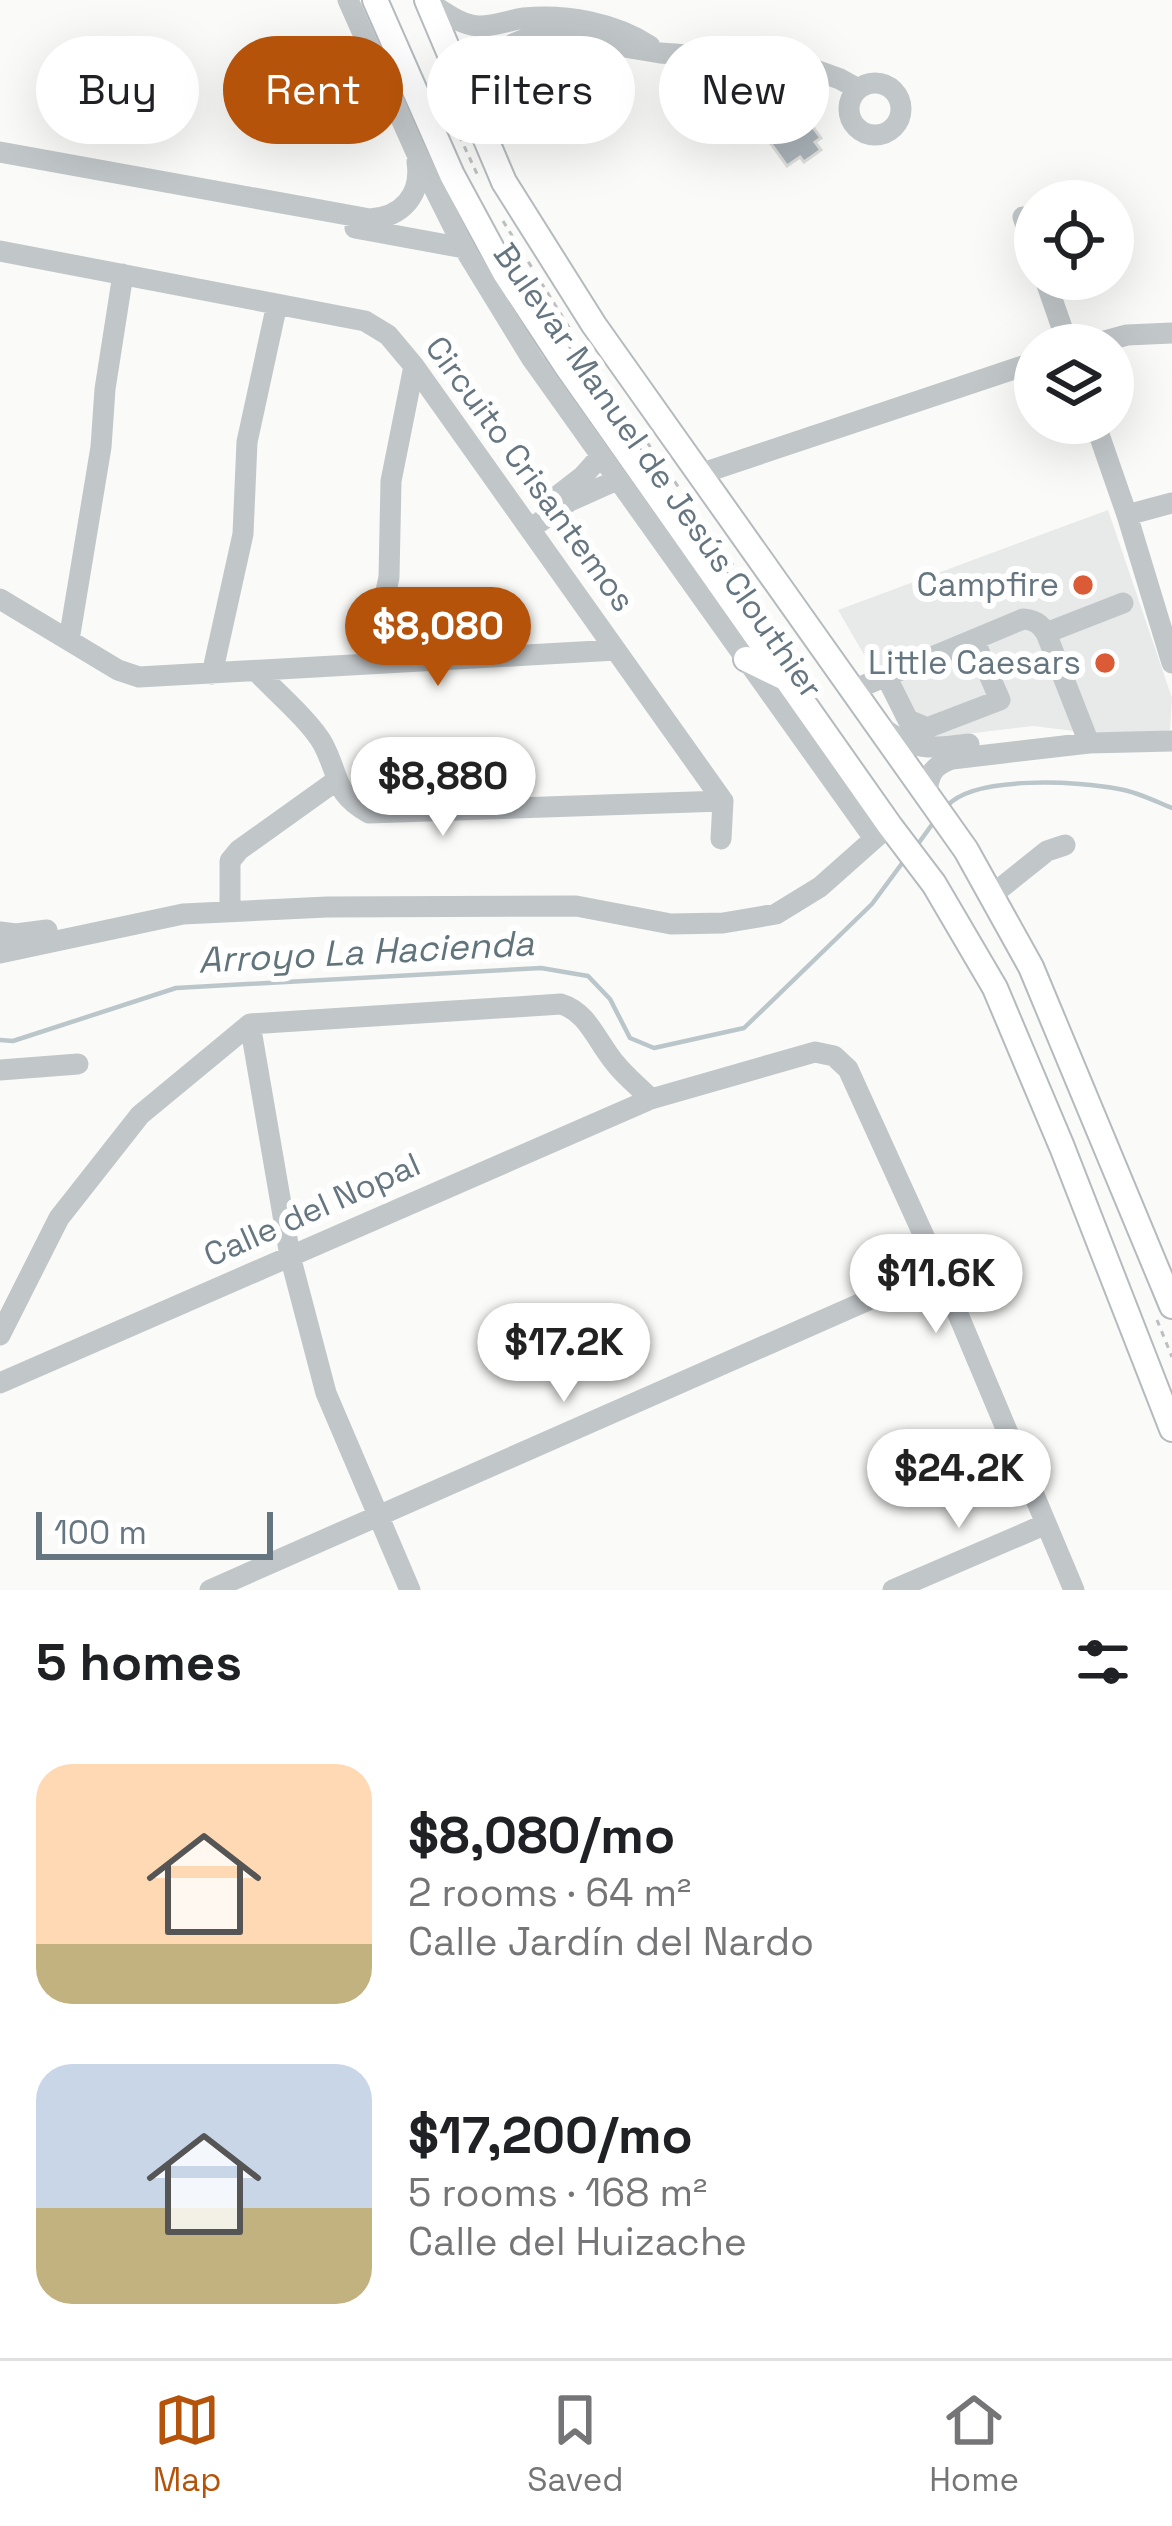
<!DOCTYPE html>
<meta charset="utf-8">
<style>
:root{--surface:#fff;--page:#f2f2f2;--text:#202124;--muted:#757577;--line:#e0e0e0;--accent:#b45309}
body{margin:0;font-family:"Space Grotesk",sans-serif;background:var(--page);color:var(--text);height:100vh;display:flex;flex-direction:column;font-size:45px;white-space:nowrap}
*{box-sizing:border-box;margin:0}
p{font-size:39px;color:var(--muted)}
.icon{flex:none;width:66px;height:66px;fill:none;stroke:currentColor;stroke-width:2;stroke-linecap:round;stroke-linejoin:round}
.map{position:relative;height:1590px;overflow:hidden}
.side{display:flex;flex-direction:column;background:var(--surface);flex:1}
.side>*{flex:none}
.top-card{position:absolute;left:36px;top:36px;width:1101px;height:108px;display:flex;gap:24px}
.buttons{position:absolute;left:1014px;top:180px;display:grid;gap:24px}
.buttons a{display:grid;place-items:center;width:120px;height:120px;border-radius:50%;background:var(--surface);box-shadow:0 12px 48px #0002;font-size:60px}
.scale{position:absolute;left:36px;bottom:30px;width:237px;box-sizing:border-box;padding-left:12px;border:6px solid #667681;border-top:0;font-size:33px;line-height:42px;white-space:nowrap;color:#667681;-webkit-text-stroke:9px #fff;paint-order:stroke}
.price{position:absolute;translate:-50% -102px;padding:0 27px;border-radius:42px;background:#fff;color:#222;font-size:39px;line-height:78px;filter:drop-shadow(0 3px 6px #0008)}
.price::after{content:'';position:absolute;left:50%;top:72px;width:36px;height:27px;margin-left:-18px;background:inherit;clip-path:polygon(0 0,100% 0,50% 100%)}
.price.active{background:var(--accent);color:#fff}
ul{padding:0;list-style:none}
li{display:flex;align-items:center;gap:36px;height:300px;padding:0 36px}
li span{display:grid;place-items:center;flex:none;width:336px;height:240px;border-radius:36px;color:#555}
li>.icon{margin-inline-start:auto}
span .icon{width:144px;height:144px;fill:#fffc;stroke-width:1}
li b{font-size:51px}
h2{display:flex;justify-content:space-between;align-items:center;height:144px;padding:0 36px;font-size:51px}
.pill{padding:0 42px;border-radius:54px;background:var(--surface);box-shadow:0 12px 48px #0002;font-size:42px;line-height:108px}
.pill.active{background:var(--accent);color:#fff}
.dock{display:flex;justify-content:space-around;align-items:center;height:168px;border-top:3px solid var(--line);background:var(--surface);font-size:33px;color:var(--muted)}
.dock a{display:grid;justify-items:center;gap:6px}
.dock .active{color:var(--accent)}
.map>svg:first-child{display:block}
.built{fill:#e8e9e9}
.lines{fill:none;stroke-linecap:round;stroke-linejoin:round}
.stream{stroke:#bbc6ca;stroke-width:4.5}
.building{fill:#a8b1b7;stroke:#dcdcda;stroke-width:3}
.major-casing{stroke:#b5babe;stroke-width:28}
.path{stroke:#bcbfc1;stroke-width:3;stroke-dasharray:6 6;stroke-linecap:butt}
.minor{stroke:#c1c6c9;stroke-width:21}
.major{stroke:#fff;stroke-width:24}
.poi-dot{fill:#db5b37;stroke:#fff;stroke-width:4.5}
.labels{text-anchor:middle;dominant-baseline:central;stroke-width:12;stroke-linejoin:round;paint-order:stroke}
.street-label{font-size:33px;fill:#667681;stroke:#fff}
.poi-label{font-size:33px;fill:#667681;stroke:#fff;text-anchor:end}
.water-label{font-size:36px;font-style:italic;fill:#61747b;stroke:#fff}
</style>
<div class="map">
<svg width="1172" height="1590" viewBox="0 0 1172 1590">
<rect width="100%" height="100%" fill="#fafaf8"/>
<path class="built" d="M1108,510L1172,698L1170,730L1159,733L1082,732L1033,726L933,738L901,718L838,610Z"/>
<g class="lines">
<path class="stream" d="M947,806C974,775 1080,781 1119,789C1137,792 1155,801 1172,808
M918,844L936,819
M0,1040L13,1041L176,988L541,968L588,976L610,999L630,1038L654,1048L744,1028L872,904L903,862"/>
</g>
<path class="building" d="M747,74L777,78L821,138L815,142L821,150L804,162L800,157L787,166L730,87Z"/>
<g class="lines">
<g class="major-casing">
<path id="major" d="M375,0L452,175L505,273L565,364L890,826L934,884L995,988L1062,1147L1172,1429
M427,0L504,182L594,325L966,850L1031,967L1172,1306
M746,659L787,679"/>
</g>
<path class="path" d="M439,92L478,176
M503,221L588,358L745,582
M1157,1320L1172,1357"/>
<path class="minor" d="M348,0L415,150L464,248L532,359L873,837
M428,2C443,11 460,25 478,26C493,27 509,20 524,18C567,14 614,23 650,46
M849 109a26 26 0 1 1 52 0a26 26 0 1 1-52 0Z
M475,111L495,58L513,44L540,33L660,53L759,60L804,66L840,79L858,89
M0,152L370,219C402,217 422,195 417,162
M1023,217L1035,251
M355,228L464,248
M0,251L365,321L388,335L414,366L723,801L721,839
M1045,279L1068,345
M1090,345L1127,335L1172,333
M1095,423L1127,515L1172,663
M700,474L1035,362
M556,497L583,476L600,457
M1127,515L1172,503
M530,529L570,501L617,480
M0,599L118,670L139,677L616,650
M1046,633L1123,603
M69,640L101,447L105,389L123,274
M371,664L389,577L391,481L414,366
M257,672C275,691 311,722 323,744C340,776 333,793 369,813L723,801
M212,674L243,534L247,442L277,304
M886,676L908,720L927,728L1000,700L974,640
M853,690L1023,619C1034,620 1040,623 1046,633L1089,743
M880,726C913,751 930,749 969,744
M927,793C929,773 933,766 952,759L1089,743L1172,741
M992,895L1047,851L1065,845
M230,911V861L239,850L337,780
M0,932L16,934L47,930
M0,953L183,914L327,907L576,906L671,924L723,923L776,914L820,887L882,832
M250,1024L290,1256L326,1393L410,1590
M0,1070L78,1064
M0,1335L59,1218L140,1115L250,1024L561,1004C588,1012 597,1042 615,1063C625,1076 639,1087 651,1099
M0,1383L651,1099L815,1052L834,1056L848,1069L939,1269L1074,1590
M210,1590L939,1269
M893,1590L1046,1524"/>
<use href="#major" class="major"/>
</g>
<g class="poi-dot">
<circle cx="1083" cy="585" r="12"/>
<circle cx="1105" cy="663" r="12"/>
</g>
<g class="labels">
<g class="street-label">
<text transform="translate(658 471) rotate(55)">Bulevar Manuel de Jesús Clouthier</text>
<text transform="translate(530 474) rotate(54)">Circuito Crisantemos</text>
<text transform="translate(312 1210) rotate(-24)">Calle del Nopal</text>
</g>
<g class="poi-label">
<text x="1059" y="585">Campfire</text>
<text x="1081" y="663">Little Caesars</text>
</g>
<g class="water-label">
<text transform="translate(366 952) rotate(-3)">Arroyo La Hacienda</text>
</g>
</g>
</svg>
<div class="buttons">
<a><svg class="icon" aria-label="locate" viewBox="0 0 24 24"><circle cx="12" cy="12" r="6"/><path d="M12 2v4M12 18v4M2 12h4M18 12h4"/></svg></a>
<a><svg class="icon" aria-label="layers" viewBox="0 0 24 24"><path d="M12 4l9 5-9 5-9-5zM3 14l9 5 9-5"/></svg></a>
</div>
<div class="scale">100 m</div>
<b class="price active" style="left:438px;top:689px">$8,080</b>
<b class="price" style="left:443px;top:839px">$8,880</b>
<b class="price" style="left:936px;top:1336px">$11.6K</b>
<b class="price" style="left:564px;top:1405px">$17.2K</b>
<b class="price" style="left:959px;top:1531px">$24.2K</b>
<div class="top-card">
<a class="pill">Buy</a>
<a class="pill active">Rent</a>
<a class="pill">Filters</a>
<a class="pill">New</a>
</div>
</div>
<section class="side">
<h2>5 homes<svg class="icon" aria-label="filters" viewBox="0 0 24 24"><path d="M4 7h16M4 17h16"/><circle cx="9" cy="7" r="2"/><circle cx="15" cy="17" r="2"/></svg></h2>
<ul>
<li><span style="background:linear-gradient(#ffd9b3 75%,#c2b280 0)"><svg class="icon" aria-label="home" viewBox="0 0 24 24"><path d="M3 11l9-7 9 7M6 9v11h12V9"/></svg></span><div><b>$8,080/mo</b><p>2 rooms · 64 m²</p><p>Calle Jardín del Nardo</p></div></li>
<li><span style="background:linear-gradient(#c9d6e8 60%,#c2b280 0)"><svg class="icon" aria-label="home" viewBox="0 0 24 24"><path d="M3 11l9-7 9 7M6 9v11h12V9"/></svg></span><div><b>$17,200/mo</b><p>5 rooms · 168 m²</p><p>Calle del Huizache</p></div></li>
</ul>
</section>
<nav class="dock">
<a class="active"><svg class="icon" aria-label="map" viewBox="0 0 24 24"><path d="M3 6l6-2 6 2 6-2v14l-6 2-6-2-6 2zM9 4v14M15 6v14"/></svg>Map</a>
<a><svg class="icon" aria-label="saved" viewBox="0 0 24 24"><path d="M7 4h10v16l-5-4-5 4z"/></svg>Saved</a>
<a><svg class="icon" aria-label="home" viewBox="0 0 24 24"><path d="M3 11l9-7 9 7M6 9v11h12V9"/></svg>Home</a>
</nav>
